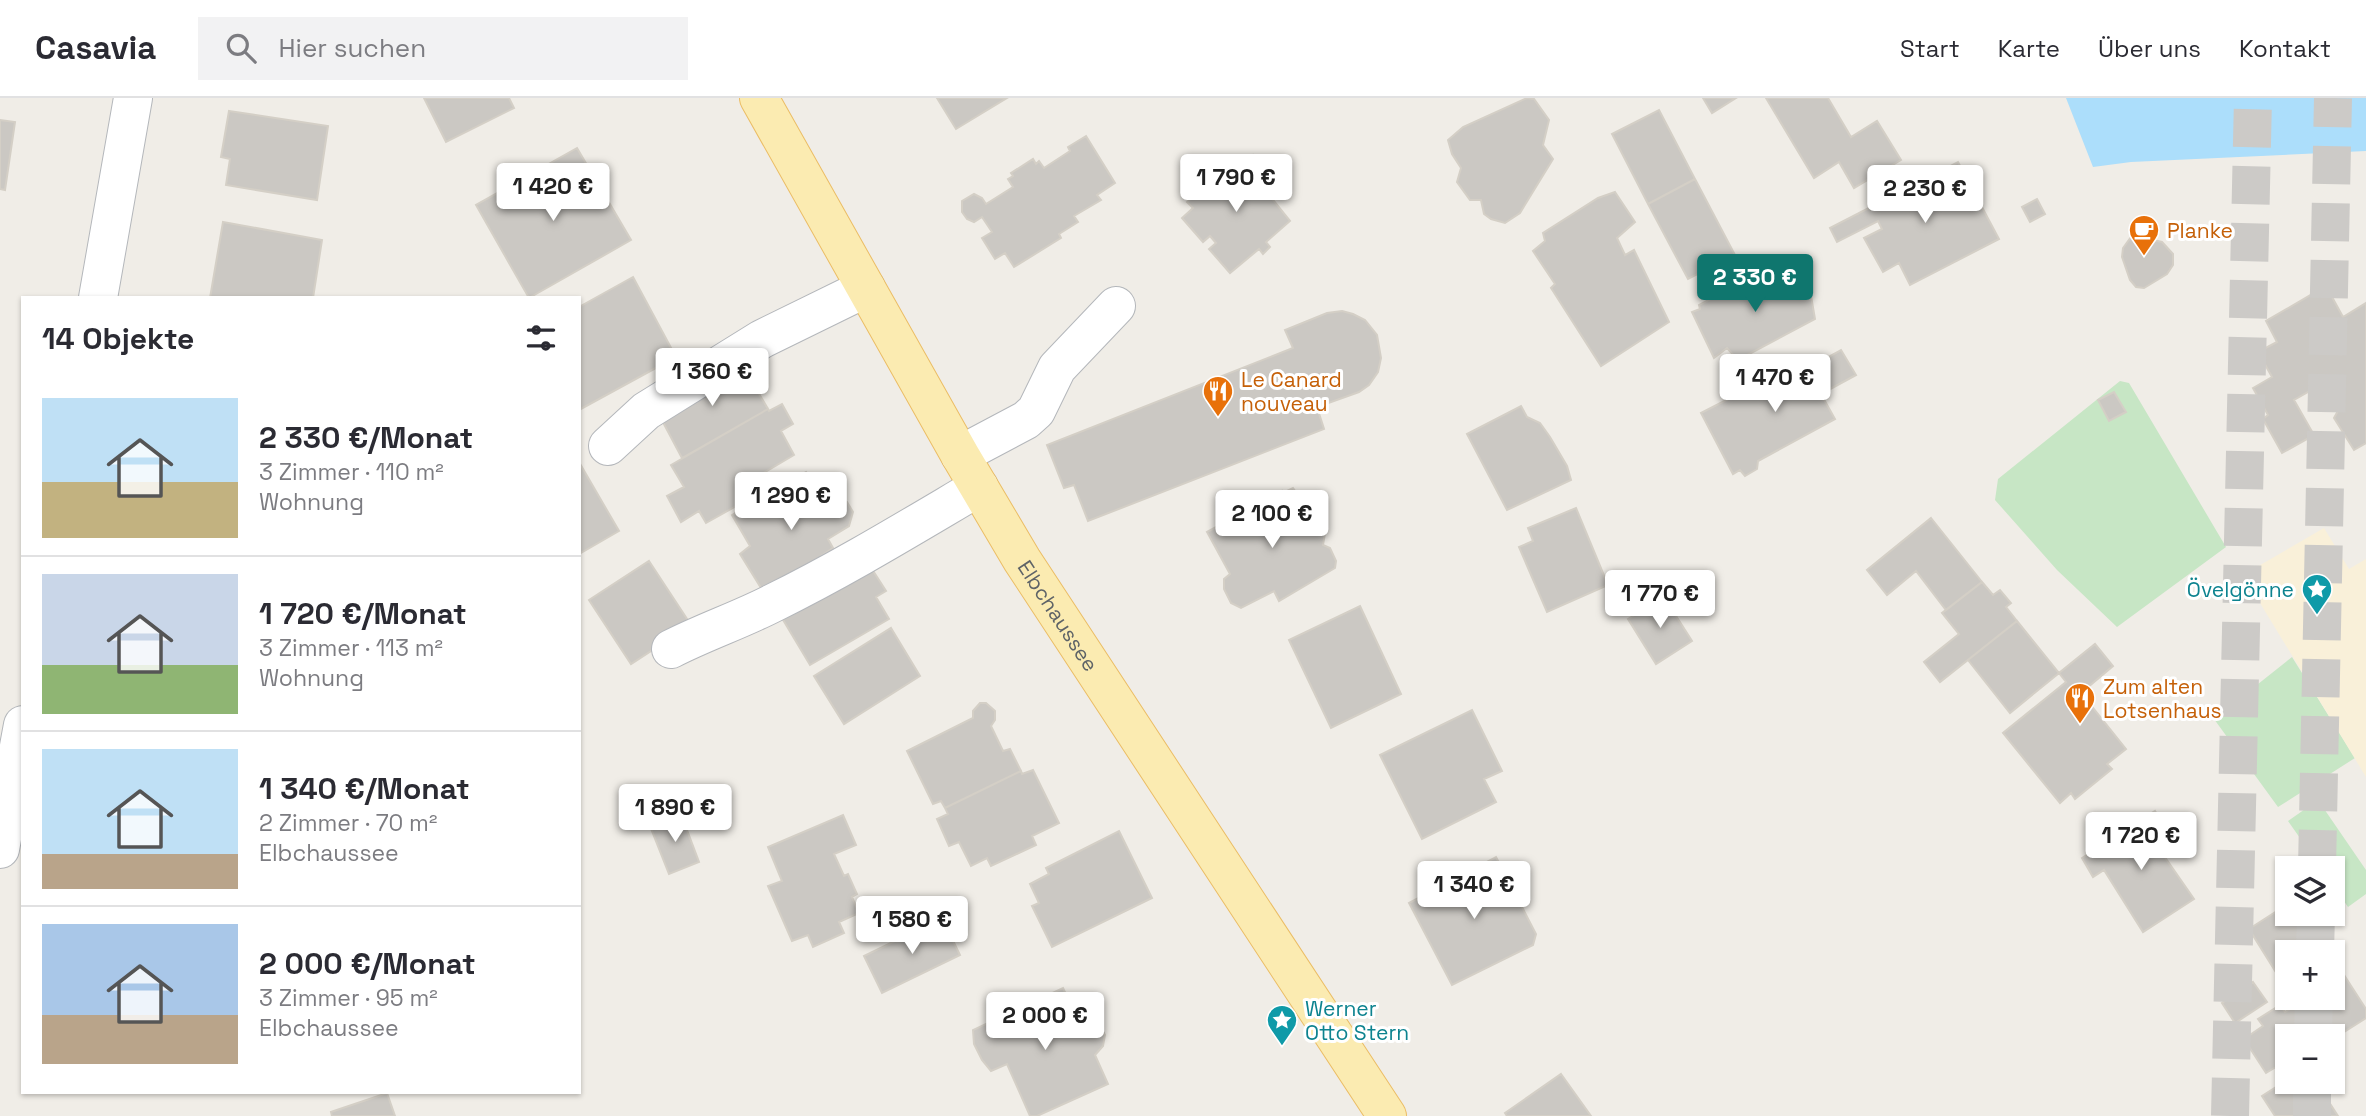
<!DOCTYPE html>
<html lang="de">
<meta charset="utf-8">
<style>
:root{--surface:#fff;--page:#f2f2f3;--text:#2b2b33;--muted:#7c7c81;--line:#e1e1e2;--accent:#0f766e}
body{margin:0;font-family:"Space Grotesk",sans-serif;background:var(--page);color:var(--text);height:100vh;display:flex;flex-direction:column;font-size:26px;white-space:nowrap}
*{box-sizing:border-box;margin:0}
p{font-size:23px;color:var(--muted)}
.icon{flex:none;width:38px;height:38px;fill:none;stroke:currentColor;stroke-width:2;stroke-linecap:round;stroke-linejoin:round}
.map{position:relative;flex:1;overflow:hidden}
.side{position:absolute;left:21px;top:198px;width:560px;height:798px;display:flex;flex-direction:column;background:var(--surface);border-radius:0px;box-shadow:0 2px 5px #0004}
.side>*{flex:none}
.controls{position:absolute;left:2275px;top:758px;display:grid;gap:14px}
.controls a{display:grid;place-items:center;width:70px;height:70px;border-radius:0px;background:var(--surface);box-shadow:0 2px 5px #0004;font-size:35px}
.price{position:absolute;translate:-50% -60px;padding:0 16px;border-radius:7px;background:#fff;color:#222;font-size:23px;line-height:46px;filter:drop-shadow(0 2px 4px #0008)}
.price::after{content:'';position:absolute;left:50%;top:42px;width:21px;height:16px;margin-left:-10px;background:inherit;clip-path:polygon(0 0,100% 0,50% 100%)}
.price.selected{background:var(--accent);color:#fff}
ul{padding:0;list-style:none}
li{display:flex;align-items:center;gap:21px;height:175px;padding:0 21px}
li+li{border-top:2px solid var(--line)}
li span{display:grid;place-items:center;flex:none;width:196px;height:140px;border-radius:0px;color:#555}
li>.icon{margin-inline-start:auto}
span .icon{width:84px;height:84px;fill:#fffc;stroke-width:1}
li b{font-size:30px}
h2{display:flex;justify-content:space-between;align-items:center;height:84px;padding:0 21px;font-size:30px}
header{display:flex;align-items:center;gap:42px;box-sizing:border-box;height:98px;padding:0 35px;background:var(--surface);border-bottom:2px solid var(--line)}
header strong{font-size:33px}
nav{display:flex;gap:38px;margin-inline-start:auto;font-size:24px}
.search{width:490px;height:63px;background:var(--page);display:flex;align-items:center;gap:18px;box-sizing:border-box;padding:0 24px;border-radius:0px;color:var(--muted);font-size:26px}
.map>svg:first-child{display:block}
.green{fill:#c7e6c5}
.sand{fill:#f9f0d9}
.water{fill:#acdefb}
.building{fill:#cbc8c3;stroke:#d4cfc6;stroke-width:2}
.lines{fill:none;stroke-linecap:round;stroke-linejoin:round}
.highway-tunnel{stroke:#cccac7;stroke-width:38;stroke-dasharray:38 19;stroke-linecap:butt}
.minor-casing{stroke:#b4b7bb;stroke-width:40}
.major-casing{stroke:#ebbd65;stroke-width:40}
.minor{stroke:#fff;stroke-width:38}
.major{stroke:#fbebb1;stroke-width:38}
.labels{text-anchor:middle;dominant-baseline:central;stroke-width:6;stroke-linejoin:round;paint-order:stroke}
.food-label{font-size:21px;fill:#c56008;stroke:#fff;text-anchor:start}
.culture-label{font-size:21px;fill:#0d838f;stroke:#fff;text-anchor:end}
.street-label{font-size:21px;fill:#5e6367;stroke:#fff}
</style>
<header>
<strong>Casavia</strong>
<div class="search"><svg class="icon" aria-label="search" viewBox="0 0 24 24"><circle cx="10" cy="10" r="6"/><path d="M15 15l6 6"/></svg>Hier suchen</div>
<nav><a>Start</a><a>Karte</a><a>Über uns</a><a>Kontakt</a></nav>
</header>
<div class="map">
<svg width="2366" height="1018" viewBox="0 0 2366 1018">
<rect width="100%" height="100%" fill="#f0ede7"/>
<path class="green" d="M2120,283L2129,285L2226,449L2117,529L2057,472L1995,402L1998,381Z
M2292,559L2355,660L2278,709L2214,621Z
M2318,702L2366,772V796L2348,809L2333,787V770H2321L2288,723Z"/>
<path class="sand" d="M2324,430L2349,471L2366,461V679L2243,477Z"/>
<path class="water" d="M2066,0H2366V53L2131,64L2093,69Z"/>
<path class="building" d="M424,0H509L514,10L446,44Z
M937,0H1007L956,31Z
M1527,0L1534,1L1549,22L1543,47L1553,61L1520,115L1505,125L1491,121L1484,116L1481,102H1470L1457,84L1461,70L1452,56L1448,42L1463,29Z
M1703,0H1736L1712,15Z
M1766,0H1828L1851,39L1877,23L1901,62L1854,90L1839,64L1814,80Z
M1659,12L1695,81L1648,106L1612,36Z
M229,13L328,28L317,102L226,87L230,61L221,59Z
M0,22L15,24L5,92L0,91Z
M1086,38L1115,85L1097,97L1101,102L1074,118L1078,124L1059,136L1061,140L1014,169L1005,155L995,161L982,140L992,134L982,119L974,124L967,121L962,114V103L974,96L982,100L986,106L1013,89L1008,81L1013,78L1011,75L1033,61L1036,66L1039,63L1044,70L1070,53L1068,49Z
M577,50L631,142L529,200L476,107Z
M1253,57L1271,80L1262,88L1290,123L1266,144L1270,149L1263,156L1259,151L1230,175L1209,151L1216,145L1210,138L1203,144L1182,120L1193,110L1187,104L1227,70L1231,75Z
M1958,64L1999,141L1910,187L1899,165L1883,174L1864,140L1882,131L1878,123L1837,144L1830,130Z
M1695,81L1735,157L1688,181L1648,106Z
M1615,94L1635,124L1617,140L1625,157L1634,152L1669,224L1601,268L1551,190L1555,186L1533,153L1545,143L1543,135L1598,100Z
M2037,101L2045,116L2030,124L2022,109Z
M223,124L322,142L313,200H210Z
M2131,139H2140L2162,144L2173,156V167L2167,176L2144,190L2136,189L2130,182L2122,159L2123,150Z
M1791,169L1810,192L1815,221L1738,262L1727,250L1714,260L1692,214L1700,211L1699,207L1731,190L1733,194Z
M633,179L676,259L579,312V209Z
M2326,188L2343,219L2366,205V345L2354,352L2334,320L2339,311L2324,285L2294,302L2314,337L2282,355L2263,321L2268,317L2253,290L2272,279L2258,254L2277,244L2266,223Z
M1342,213L1353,216L1365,222L1377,237L1381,260L1378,274L1369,287L1359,294L1317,309L1324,331L1088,423L1074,387L1064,390L1047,347L1293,250L1285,232L1327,215Z
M1841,252L1856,277L1821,296L1835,321L1758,363L1757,371L1745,378L1740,372L1733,376L1701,315L1769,280L1772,290Z
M738,260L768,311L682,360L656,311Z
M2114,294L2126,314L2109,323L2098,302Z
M782,306L793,326L781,333L794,357L755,380L763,393L706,425L699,413L681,424L667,398L684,389L671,367L768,311L769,313Z
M1521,308L1527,319L1540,325L1550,339L1567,368L1571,382L1507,412L1467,336Z
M579,364L619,433L579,456Z
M806,374L811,380L817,377L827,392L847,404L853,414L849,428L828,441L833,450L821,458L828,468L766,498L740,456L750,448L732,417Z
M1293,390L1305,407L1306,415L1314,417L1325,435L1323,447L1330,450L1336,463L1335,470L1279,503L1274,493L1241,510L1231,505L1224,491V481L1230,476L1207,434L1282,393L1283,395Z
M1576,410L1608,487L1547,514L1519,449L1533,443L1528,430Z
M1931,420L1982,484L1946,512L1916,473L1887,497L1867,472Z
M649,463L691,527L631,566L589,502Z
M870,468L886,493L876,499L889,521L810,567L782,520Z
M1982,484L1993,497L2000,492L2011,505L2006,509L2017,523L1940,584L1924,564L1959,536L1942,515Z
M1664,499L1692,543L1656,566L1628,521Z
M1360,508L1401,596L1331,630L1289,542Z
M2017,523L2059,575L2010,615L1968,562Z
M891,530L920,578L844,626L814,578Z
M2095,546L2113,568L2081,595L2126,651L2107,666L2112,671L2075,701L2071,695L2060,705L2003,635L2066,584L2059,575Z
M980,605H986L995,613V622L991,628L1003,653L1010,651L1021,673L945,710L941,703L933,706L907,653L973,620V613Z
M1472,612L1502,673L1484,681L1496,704L1422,741L1380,657Z
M1033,672L1059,725L1032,738L1036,747L991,768L987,760L971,768L959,744L949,748L937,721L948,716L945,710L1021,673L1022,676Z
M2155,713L2167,732L2153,742L2194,801L2143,834L2104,772L2093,779L2082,760Z
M681,716L699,764L669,776L650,728Z
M843,717L856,747L834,756L844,778L848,776L857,796L852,799L859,815L839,824L844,835L813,849L808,837L792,843L768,788L782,783L768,749Z
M1119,733L1152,800L1052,849L1032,808L1039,805L1030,786L1049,776L1046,770Z
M1496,759L1536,836L1533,847L1452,887L1409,805Z
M2280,811L2288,822L2299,816H2305L2329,854H2287V892L2249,831Z
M942,820L960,857L882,895L864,858Z
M2335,863L2366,911V920L2333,941V938H2287V966L2286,963L2266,975L2244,941L2263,928L2258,921L2280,907L2285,914L2297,907L2292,900H2333V865Z
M2253,884L2267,904L2235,925L2222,905Z
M1063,890L1077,920H1089L1099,926L1105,937L1103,948L1095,957L1108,986L1037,1018H1030L1007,966L991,973L982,962L974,946L973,932Z
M1561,976L1591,1018H1507L1505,1015Z
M2287,982L2316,984L2338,1018H2275L2262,998Z
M387,995L395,1018H332L331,1014Z"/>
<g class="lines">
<path class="highway-tunnel" d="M2317,770L2333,0
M2315,854L2316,816
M2313,938L2314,900
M2230,1018L2253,0
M2312,1018V984"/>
<g class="minor-casing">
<path id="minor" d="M98,200L133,0
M608,348L646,313L762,241L866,190
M960,357L1026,322L1036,313L1057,270L1116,208
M671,551C704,534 740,522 773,505C844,470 911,429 979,389
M0,751L23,627"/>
</g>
<g class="major-casing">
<g id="major">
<path id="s1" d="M759,0L960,357L1022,462L1387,1018"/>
</g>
</g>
<use href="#minor" class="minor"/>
<use href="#major" class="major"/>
</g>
<defs>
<g id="cafe-pin" transform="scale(1.575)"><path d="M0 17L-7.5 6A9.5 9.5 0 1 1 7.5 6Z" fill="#e8710a" stroke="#fff"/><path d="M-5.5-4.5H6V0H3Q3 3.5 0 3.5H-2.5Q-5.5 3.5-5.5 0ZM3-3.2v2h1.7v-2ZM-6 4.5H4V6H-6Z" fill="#fff"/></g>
<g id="restaurant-pin" transform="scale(1.575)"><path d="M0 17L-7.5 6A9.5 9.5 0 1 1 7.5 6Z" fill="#e8710a" stroke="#fff"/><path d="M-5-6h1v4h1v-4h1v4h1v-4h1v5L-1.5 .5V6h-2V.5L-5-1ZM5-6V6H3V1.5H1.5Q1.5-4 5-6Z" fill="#fff"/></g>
<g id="sight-pin" transform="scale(1.575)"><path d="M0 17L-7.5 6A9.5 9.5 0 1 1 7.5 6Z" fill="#0f9aa8" stroke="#fff"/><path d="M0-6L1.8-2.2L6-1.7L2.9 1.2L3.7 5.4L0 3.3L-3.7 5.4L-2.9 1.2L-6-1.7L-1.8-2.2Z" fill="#fff"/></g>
</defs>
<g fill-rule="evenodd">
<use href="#cafe-pin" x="2144" y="132"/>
<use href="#restaurant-pin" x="1218" y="293"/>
<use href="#sight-pin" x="2317" y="491"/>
<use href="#restaurant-pin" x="2080" y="600"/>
<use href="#sight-pin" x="1282" y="922"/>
</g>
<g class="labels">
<g class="food-label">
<text x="2167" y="132">Planke</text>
<text x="1241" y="281">Le Canard<tspan x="1241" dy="24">nouveau</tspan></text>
<text x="2103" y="588">Zum alten<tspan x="2103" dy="24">Lotsenhaus</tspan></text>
</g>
<g class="culture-label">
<text x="2294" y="491">Övelgönne</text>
<text x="1305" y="910" text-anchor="start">Werner<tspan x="1305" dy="24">Otto Stern</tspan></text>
</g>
<g class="street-label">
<text stroke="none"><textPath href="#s1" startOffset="598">Elbchaussee</textPath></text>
</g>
</g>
</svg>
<div class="controls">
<a><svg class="icon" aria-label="layers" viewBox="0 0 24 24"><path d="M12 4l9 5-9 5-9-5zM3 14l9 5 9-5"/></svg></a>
<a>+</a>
<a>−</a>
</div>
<b class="price" style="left:1236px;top:116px">1 790 €</b>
<b class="price" style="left:553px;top:125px">1 420 €</b>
<b class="price" style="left:1925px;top:127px">2 230 €</b>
<b class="price selected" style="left:1755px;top:216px">2 330 €</b>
<b class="price" style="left:712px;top:310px">1 360 €</b>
<b class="price" style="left:1775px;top:316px">1 470 €</b>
<b class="price" style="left:791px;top:434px">1 290 €</b>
<b class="price" style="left:1272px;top:452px">2 100 €</b>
<b class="price" style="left:1660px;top:532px">1 770 €</b>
<b class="price" style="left:675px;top:746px">1 890 €</b>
<b class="price" style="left:2141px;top:774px">1 720 €</b>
<b class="price" style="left:1474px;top:823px">1 340 €</b>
<b class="price" style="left:912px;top:858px">1 580 €</b>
<b class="price" style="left:1045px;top:954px">2 000 €</b>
<section class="side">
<h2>14 Objekte<svg class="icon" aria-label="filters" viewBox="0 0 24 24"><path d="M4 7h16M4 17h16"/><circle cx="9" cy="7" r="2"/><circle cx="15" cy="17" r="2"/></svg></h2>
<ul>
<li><span style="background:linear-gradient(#bfe0f5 60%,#c2b280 0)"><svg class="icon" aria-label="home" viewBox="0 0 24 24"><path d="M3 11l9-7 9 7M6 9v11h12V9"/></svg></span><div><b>2 330 €/Monat</b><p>3 Zimmer · 110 m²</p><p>Wohnung</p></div></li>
<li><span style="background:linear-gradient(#c9d6e8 65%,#8fb573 0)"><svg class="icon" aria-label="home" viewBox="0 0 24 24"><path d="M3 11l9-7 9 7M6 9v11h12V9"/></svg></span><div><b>1 720 €/Monat</b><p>3 Zimmer · 113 m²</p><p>Wohnung</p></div></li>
<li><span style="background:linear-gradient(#bfe0f5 75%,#b9a48a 0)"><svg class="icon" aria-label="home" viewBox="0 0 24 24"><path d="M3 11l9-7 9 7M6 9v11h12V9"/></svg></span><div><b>1 340 €/Monat</b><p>2 Zimmer · 70 m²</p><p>Elbchaussee</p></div></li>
<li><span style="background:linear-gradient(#a9c7e8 65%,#b9a48a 0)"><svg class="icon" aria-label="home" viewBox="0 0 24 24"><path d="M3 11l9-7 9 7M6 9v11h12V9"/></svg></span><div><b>2 000 €/Monat</b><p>3 Zimmer · 95 m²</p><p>Elbchaussee</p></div></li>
</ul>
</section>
</div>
